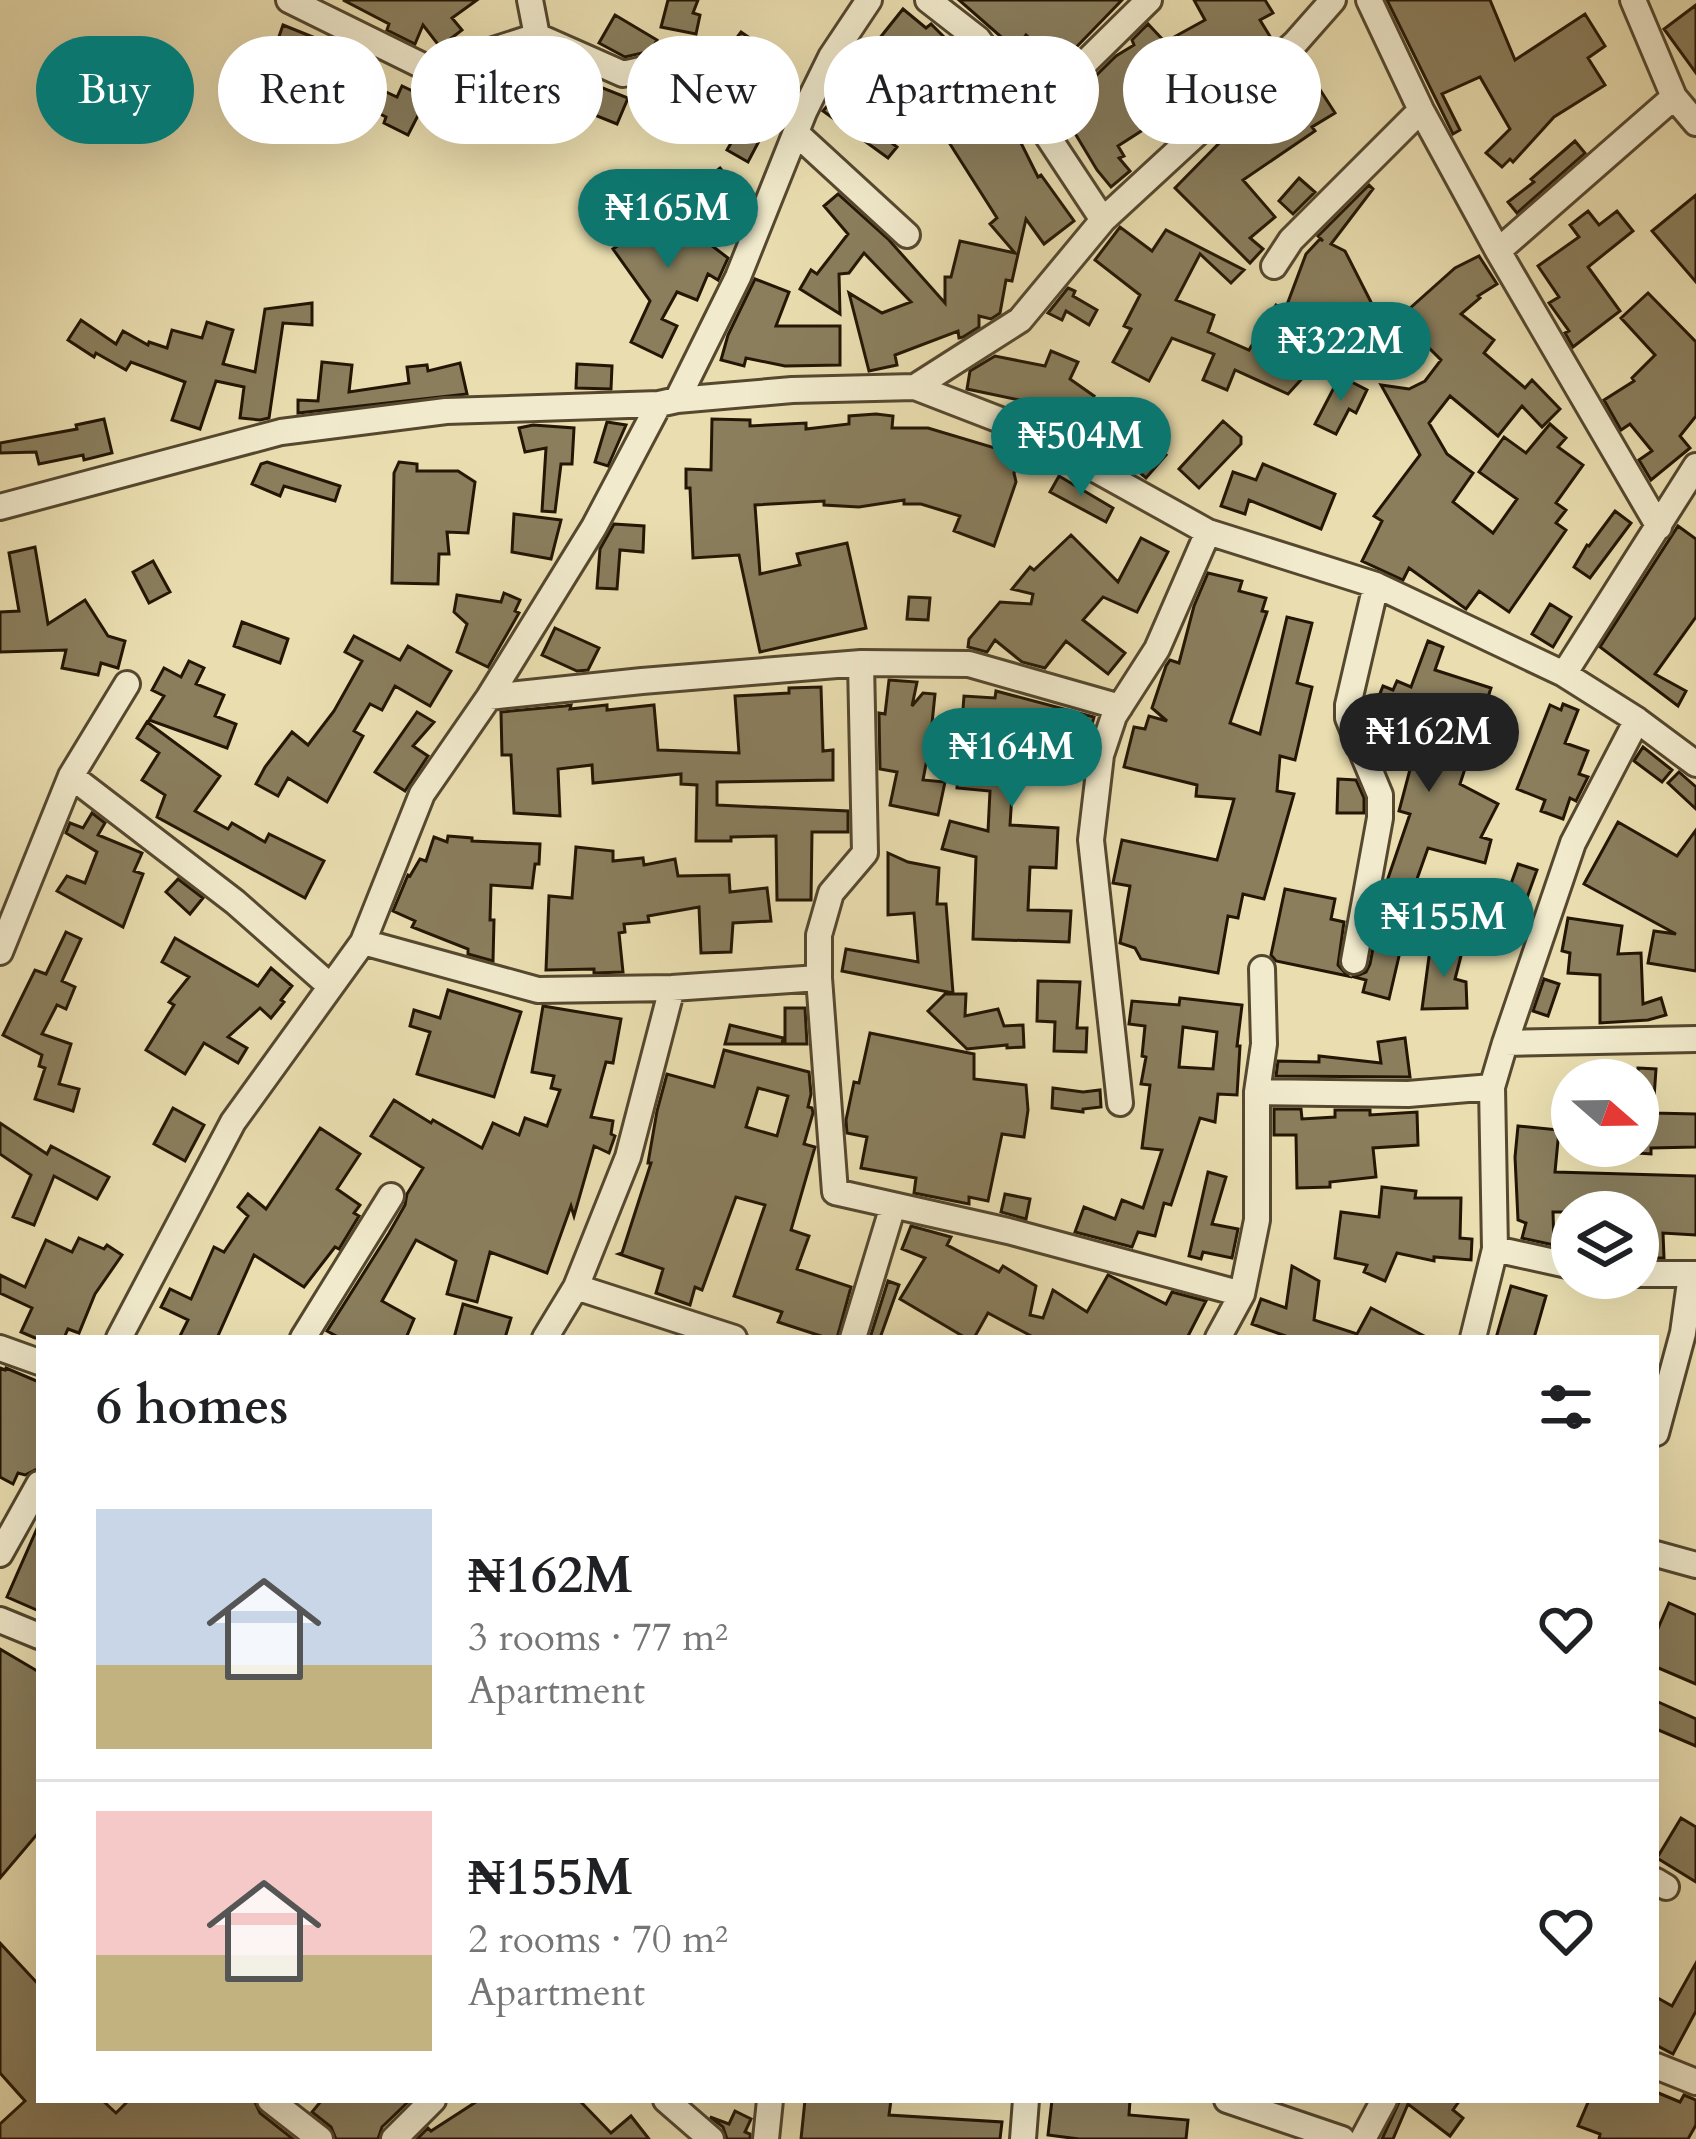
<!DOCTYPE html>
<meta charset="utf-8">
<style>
:root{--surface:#fff;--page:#f2f2f2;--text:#202124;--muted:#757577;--line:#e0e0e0;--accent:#0f766e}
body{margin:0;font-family:Cardo,serif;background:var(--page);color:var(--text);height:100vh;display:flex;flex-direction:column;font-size:45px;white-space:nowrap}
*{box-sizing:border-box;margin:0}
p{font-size:39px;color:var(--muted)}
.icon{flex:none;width:66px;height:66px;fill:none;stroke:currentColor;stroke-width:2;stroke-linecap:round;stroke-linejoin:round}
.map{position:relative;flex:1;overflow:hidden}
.side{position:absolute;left:36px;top:1335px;width:1623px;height:768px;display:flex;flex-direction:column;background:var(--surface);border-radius:0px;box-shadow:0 12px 48px #0002}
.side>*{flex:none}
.top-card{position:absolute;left:36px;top:36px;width:1626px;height:108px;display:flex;gap:24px}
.needle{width:78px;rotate:110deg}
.controls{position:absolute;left:1551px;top:1059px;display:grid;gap:24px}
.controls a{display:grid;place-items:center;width:108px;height:108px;border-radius:50%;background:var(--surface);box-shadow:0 12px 48px #0002;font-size:60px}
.price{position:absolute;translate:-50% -102px;padding:0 27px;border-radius:42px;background:var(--accent);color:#fff;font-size:39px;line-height:78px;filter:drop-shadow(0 3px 6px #0008)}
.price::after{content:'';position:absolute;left:50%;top:72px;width:36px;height:27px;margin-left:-18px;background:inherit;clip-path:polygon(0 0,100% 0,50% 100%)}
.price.on{background:#222;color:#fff}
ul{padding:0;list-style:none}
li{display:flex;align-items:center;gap:36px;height:300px;padding:0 60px}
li+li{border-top:3px solid var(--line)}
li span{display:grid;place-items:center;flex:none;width:336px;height:240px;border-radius:0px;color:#555}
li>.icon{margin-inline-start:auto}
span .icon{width:144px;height:144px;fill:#fffc;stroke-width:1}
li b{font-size:51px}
h2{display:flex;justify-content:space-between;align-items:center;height:144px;padding:0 60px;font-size:51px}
.chip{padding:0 42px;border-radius:54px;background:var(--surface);box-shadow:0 12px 48px #0002;font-size:42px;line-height:108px}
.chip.on{background:var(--accent);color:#fff}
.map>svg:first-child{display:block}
.building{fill:#8a7e5d;stroke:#231604;stroke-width:3;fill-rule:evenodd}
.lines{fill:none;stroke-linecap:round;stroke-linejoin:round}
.minor-casing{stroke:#55482f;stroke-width:30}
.minor{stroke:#f1eacc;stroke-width:24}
</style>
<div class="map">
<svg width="1696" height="2139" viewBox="0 0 1696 2139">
<rect width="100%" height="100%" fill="#eadeb0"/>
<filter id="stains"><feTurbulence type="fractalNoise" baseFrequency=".00167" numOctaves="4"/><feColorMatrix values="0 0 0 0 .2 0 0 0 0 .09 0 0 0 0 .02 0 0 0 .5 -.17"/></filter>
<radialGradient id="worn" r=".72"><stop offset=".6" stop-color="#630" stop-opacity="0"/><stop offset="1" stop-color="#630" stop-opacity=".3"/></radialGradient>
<path class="building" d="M343,0H477L452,18L462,30L440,47L423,25L415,44L387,30L389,24Z
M668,0H698L693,13L700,15L696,34L661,27Z
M959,0H1122L1058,66L1026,35L1015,49Z
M1194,0H1265L1273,13L1260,20L1271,38L1212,72L1214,76L1183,93L1188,101L1118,146L1124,156L1119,158L1130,171L1111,187L1097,170L1061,110L1116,56L1134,45L1132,40L1148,24L1165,42L1205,20Z
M1387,0H1490L1515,60L1585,14L1605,46L1588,58L1605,85L1554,117L1513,162L1510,159L1502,167L1486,153L1510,129L1480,77L1442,94L1460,130L1453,134Z
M1696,5V73L1664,29Z
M903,9L926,28L931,24L950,43L986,99L994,93L1020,130L1016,133L1038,177L1041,175L1074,221L1044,244L1026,219L1012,281L1006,280L1000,313L991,319L979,316V327L963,337L959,338L958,331L895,355L897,365L869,371L849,293L882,313L911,302L864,253L849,273L839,274L840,314L800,289L811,270L817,274L848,234L824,206L838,194L889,240L945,303V277H951L960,241L1015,253L990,224L997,218L950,144L965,134L923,70L920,74L895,51L856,100L879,118L871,127L897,147L888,158L823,111L878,46L875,44Z
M615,15L657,40L651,51L625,57L599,43Z
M283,25L328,43L318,62L275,48Z
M741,32L783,61L775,73L732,44Z
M542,56L587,76L585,81L628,98L617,124L587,112L589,107L530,82Z
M329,78L361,95L349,118L313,108Z
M673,80L692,85L685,112L648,101L652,84Z
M371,85L397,97L402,86L427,98L408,135L384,123L386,117L362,105Z
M1317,85L1335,113L1312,127L1315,131L1243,180L1275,217L1250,238L1263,249L1250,263L1175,188L1234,128L1238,136L1274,110Z
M746,107L770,120L748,162L727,150L734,138L730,136Z
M1575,141L1585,153L1517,213L1508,202L1534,182L1531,179Z
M720,168L731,182L703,204L692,190Z
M1299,178L1315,192L1293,214L1279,201Z
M1369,185L1373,189L1331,244L1345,251L1372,304L1355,344L1324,331L1309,371L1288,394L1235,370L1227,390L1203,380L1214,354L1172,338L1149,381L1113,362L1131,329L1124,326L1140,295L1095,260L1120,227L1152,251L1166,230L1244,270L1231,283L1200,254L1176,300L1214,315L1208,332L1249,350L1276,305L1285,310L1306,254L1320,239L1323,241L1318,236Z
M1696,195V282L1652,231Z
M684,203L697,217L686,226L728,258L718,280L708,274L697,300L677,292L662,319L677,326L662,357L631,342L650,301L613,249L667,213L670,217Z
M1588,211L1599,225L1617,211L1633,231L1588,267L1620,311L1573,347L1565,333L1569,331L1549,303L1559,297L1538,266L1579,237L1570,225Z
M1479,256L1497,284L1478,296L1480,298L1461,314L1494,340L1484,353L1525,388L1532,380L1560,409L1542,427L1522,406L1498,436L1450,396L1429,423L1447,454L1473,473L1453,502L1493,533L1517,499L1479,472L1504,437L1526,453L1550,424L1566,438L1558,447L1583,465L1556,503L1566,510L1556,523L1566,530L1509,612L1479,591L1466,609L1409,568L1403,580L1362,561L1382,521L1374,516L1420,455L1381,385L1409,389L1425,381L1441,360L1399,318L1455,268Z
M755,279L789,292L776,326H840V365L785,366L746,358L744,366L721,360L728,335Z
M1068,288L1075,291L1073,296L1097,310L1089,325L1066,311L1062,320L1048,313Z
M1648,293L1696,342V416L1680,436L1690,448L1651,480L1639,460L1652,451L1630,424L1621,430L1604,400L1634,381L1632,378L1655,355L1621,318Z
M312,303V325L283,323L269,418L260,420L240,418L244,387L216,381L200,429L172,420L185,382L131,362L126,370L96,353L94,357L68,340L81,320L116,344L123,331L148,345L149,342L167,348L172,330L202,338L207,322L233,330L223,364L255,372L265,309Z
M1051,351L1078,362L1070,379L1094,396L1071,430L1053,418L1052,422L1025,411L1029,402L967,389L970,371L995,356L1045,366Z
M322,362L352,365L349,392L409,383L407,367L427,365L428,371L460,363L467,394L298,413V400L318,401Z
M577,364L612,366L611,389L576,388Z
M1340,376L1367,390L1356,413L1349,409L1336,434L1315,424Z
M1123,408L1141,426L1137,430L1166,455L1146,478L1115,451L1110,458L1092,448L1095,444L1091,442Z
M876,414L893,416L892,428H928L998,449L1000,444L1022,452L1014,473L1016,482L994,546L954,531L960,516L921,504H904V500L859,507L824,505V501L755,505L760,574L800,565L797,554L847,543L866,628L760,652L739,555L693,558L690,488H686V469L711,470L712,419L750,420V426L806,423V429L849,424V416Z
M104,419L112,453L84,460L83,455L39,464L36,452L0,453V443L77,429L76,425Z
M1223,421L1241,437V444L1199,488L1179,469Z
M607,422L626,425L608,466L595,462Z
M533,425L574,428L572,464H561L555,512L542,511L546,448L525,452L519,428Z
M267,462L340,486L335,501L284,486L280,496L252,484L261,464Z
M399,462L417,464V471H458L475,482L468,533L447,532L449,554H439L438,584L392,583L394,473Z
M1263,464L1335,494L1321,529L1249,500L1245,514L1221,506L1233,472L1256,480Z
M1059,476L1113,508L1106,522L1050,492Z
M1615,511L1631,523L1590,578L1574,567L1587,545L1589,546Z
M514,514L561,520L551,559L512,552Z
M614,524L644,526L643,552L620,550L617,589L597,588L600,549Z
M1678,526L1696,539V617L1655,674L1686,691L1678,706L1600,647Z
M1071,535L1118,582L1141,538L1168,552L1137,612L1103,597L1083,620L1125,653L1108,674L1066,641L1045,668L1022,662L995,640L987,652L968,647L969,639L1000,602L1031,604L1033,594L1012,589L1030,567L1034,570Z
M35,547L48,624L85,600L108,636L125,641L118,668L101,663L98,675L62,668L66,650L0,652V612L19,611L9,553Z
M153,561L170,592L149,603L133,572Z
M1208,573L1242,581L1239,591L1266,598L1262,611L1267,612L1230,723L1260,734L1287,617L1312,623L1297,683L1312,687L1295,760L1280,756L1277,791L1294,794L1264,899L1243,894L1238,918L1228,916L1218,973L1141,959L1135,948L1120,943L1130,886L1113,883L1122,840L1217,860L1234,799L1196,796L1197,785L1124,767L1134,727L1145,729L1149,716L1167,721L1152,708L1166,666L1170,660L1179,663L1194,606Z
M504,593L520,600L515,611L519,613L488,667L457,652L467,624L454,612L457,595L501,602Z
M909,597L930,598L928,620L907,619Z
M1550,604L1571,617L1553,647L1532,634Z
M242,622L288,639L280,663L234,646Z
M555,628L599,648L588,670L577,671L542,655Z
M354,636L400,660L408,646L451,671L430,706L395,686L382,710L370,704L354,731L363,736L327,802L288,778L278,796L256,784L265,767L292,732L308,745L334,711L362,661L345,652Z
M1428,641L1443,647L1435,670L1491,688L1460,784L1498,804L1481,837L1491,840L1485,863L1428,848L1417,879L1389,999L1363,992L1366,980L1354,977L1366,972L1370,964L1384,890L1410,814L1399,811L1417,743L1368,724L1383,686L1393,690L1397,681L1411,687Z
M189,661L204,668L196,684L224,695L215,716L236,724L227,748L149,720L164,696L152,690L164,668L181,677Z
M889,680L917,682L912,706L923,693L935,694L930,743L923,780L945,782L938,815L890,805L897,772L880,769L879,713L885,714Z
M821,687L823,751L833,750V780L717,782V805L848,811V832H812L811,900H777L776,836L731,837V841H696L697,785L681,784V774L593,783L592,765L558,769L560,816L514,813L511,755H502L501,712L565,706L571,705L570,709L607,705V710L654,705L658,750L739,753L735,696L789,693V688Z
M996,691L1094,717L1090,731L1084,730L1078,771L1014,763L1010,825L1058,828L1056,868L1030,867L1028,910L1071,911L1069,942L973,939L976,857L942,849L950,821L988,831L990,791L957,788L964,696L995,698Z
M1563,704L1578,710L1565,743L1588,751L1579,774L1588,777L1576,801L1570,798L1563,819L1541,811L1545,800L1517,789L1550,705L1561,710Z
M417,712L434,722L413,746L428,756L405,791L375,772Z
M147,722L220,776L195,811L228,829L232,823L265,842L269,834L324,861L305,898L157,817L165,795L142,780L159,753L137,738Z
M1643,747L1672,770L1662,782L1634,761Z
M1679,772L1696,787V809L1668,783Z
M1338,779L1356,780L1364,798V813H1337Z
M92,813L105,823L98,835L142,853L134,871L143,874L123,927L57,891L67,876L85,883L97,852L66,833L70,823L83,828Z
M1618,822L1677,856L1696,830V971L1648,963L1654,931L1676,934L1584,884Z
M448,836L472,838V841L540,844L539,864H535L532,888L491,885L490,920H494L493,961L468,954V949L412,927L415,921L393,911L408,875L410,876L420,859L426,861L434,837L447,842Z
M576,847L613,851V861L643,858L644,865L675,859L678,876L729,875L730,892L767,888L771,921L733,923L731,952L701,953L699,907L648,916L649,922L624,924L625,932L619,933L623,972L594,973V969L546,970L549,896L572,898Z
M888,853L908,862L939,868L937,904H946L953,993L842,971L846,949L918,962L914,913L888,915Z
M1518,864L1537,870L1512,939L1493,934Z
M178,879L203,898L190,914L166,892Z
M1438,888L1467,899L1456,925L1434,919Z
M1285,889L1335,899L1331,919L1344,922L1338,965L1348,976L1276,961L1271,955Z
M1568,918L1622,926L1618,954L1641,953L1643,1004L1661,998L1666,1015L1648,1020L1600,1023V975L1568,973L1570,953L1562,951Z
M66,932L81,939L62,981L75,987L66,1009L57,1005L42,1034L71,1044L59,1084L79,1089L73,1111L35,1099L45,1068L39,1066L42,1055L3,1035L35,970L46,974Z
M175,938L258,986L271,968L292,986L281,1000L284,1002L271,1018L260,1008L228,1037L247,1048L238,1063L204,1043L185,1074L146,1050L174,1005L169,1002L189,977L162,962Z
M1431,942L1462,952L1455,979L1466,982L1467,1008L1422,1009Z
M1544,979L1559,984L1548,1016L1533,1011Z
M1038,981L1080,982L1077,1028H1087L1086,1052L1054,1051L1055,1022L1037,1021Z
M448,990L521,1012L494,1097L417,1074L430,1032L410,1026L414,1010L440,1018Z
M945,994H966L965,1016L998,1009L1004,1026L1023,1025L1024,1047L1007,1048V1045L967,1049L928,1011Z
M1180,998L1242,1005L1237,1046H1240L1237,1095L1218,1094L1215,1122L1200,1118L1171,1205L1164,1203L1155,1236L1138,1232L1132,1247L1075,1232L1084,1207L1115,1219L1122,1200L1143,1208L1162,1150L1142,1148L1150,1085L1141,1084L1146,1057L1142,1056L1145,1026L1129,1024L1132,1001L1179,1005ZM1183,1027L1217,1032L1213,1069L1179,1067Z
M543,1006L621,1019L613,1063L606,1062L591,1117L613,1121L611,1134L615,1136L609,1153L594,1146L574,1216L571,1206L547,1273L490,1252L477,1302L447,1294L456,1261L416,1240L382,1301L414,1319L406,1338H340L327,1331L389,1233L405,1205L407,1194L423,1168L371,1136L394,1100L431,1123L433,1120L482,1148L493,1123L519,1135L525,1118L547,1126L560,1090L551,1088L554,1076L532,1072Z
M785,1008H805L807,1044H785Z
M730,1025L783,1038L782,1044H725Z
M870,1033L974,1054V1079L1026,1085L1028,1110L1024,1137L1002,1134L988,1201L969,1197V1204L914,1193L916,1178L861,1168L867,1137L847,1133L846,1120L854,1082L859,1083Z
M1405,1038L1410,1077L1276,1076L1278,1061L1319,1062V1056L1381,1063L1378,1042Z
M724,1050L809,1072L811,1094L808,1107L812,1108L813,1113L804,1144L815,1147L791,1230L809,1236L797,1269L851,1287L837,1338H827L778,1322L782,1312L734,1296L765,1205L736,1197L702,1290L695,1287L690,1305L656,1293L663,1269L619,1254L622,1253L651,1163H648L657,1111L667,1074L714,1087ZM758,1088L788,1096L777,1136L746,1127Z
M1638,1068L1656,1069L1653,1113L1696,1114V1147L1651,1148V1154L1638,1153Z
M1053,1088L1083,1092L1100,1090L1101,1107L1083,1109V1112L1052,1108Z
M173,1108L204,1125L185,1161L154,1144Z
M1274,1109H1301L1302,1119L1335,1117V1110H1370V1115L1417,1112L1418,1145L1373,1148L1376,1177L1330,1182V1187L1297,1188L1296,1135H1274Z
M0,1123L47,1154L51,1146L109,1177L97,1199L54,1176L34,1225L13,1217L31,1175L0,1154Z
M1518,1126L1559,1130L1555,1172L1696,1176V1235L1663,1233L1664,1258H1638V1212H1553L1554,1245L1522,1238L1526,1223L1518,1220L1515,1157Z
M320,1128L360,1154L337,1189L360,1205L354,1213L359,1216L339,1249L335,1247L304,1287L254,1255L217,1338H179L188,1320L161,1307L170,1289L191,1299L214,1247L224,1252L248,1216L238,1207L248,1194L266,1209Z
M1208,1172L1226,1177L1212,1224L1238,1229L1232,1258L1203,1252L1201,1259L1189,1256Z
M1382,1187L1416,1191L1415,1198H1461L1460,1238L1472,1239L1471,1260L1434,1257V1261L1397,1253L1385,1281L1364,1272L1367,1265L1335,1258L1341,1212L1379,1217Z
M1005,1194L1030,1199L1026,1219L1001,1212Z
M911,1226L951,1237L947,1245L999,1272L1003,1266L1036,1286L1030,1315L1043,1318L1053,1290L1087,1312L1108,1275L1166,1304L1172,1292L1206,1301L1187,1338H1035L988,1313L974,1338H966L900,1299L925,1258L902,1249Z
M79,1238L104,1249L107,1245L122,1255L95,1294L79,1333L68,1329L64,1338H35L21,1332L32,1308L0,1293V1275L25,1287L46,1240L72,1252Z
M1292,1266L1319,1281L1314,1320L1357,1334L1371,1308L1428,1338H1291L1252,1324L1261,1299L1286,1308Z
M888,1281L899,1285L880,1338H870Z
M1511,1286L1546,1296L1534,1338H1496Z
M463,1304L511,1318L505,1338H454Z
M0,1368L5,1370L6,1368L39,1382V1468L25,1475L18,1473L13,1484L0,1477Z
M39,1524V1611L7,1597Z
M1669,1603L1696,1615V1684L1656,1667V1633Z
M0,1649L39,1672V1832L0,1878Z
M1656,1701L1696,1719V1746L1656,1729Z
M1681,1818L1696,1827V1882L1657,1858Z
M0,1943L39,1985V2100H102L116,2113L129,2100H254L260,2113L293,2139H0V2124L25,2101L0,2073Z
M1696,1963V2011L1673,2054L1656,2045V1997L1672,2006Z
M1656,2092L1680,2102L1684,2095L1696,2100V2125L1688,2139H1599L1600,2134L1578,2126L1589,2100H1656Z
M322,2100H410L382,2127L378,2139H336L331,2127L312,2112Z
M479,2100H579L611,2133L631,2116L649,2139H417L428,2128L431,2131Z
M805,2100H891L889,2115L1002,2122L1000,2139H801Z
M1052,2100H1130L1129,2115L1188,2120L1186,2139H1079L1048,2135Z
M1400,2100H1460L1453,2110L1463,2118L1450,2136L1408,2104L1393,2139H1382Z
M735,2111L751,2119L745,2132L750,2134V2139H727L723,2127L710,2117L729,2124Z"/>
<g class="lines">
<g class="minor-casing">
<path id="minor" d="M289,0L431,70L537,36L623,74L715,53L804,112
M530,0L537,36
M928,0L978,39L1033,114L1103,220
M1369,0L1421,110L1498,251L1659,527
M1633,0L1674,97L1696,123
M1033,114L1149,0
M797,134L907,235
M1498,251L1674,97
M1274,266L1291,240L1421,110
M915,387L1020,320L1103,220L1296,42L1333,0
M677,400L738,277L804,112L831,57L869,0
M0,507L281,432L446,411L659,404L677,400L792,390L915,387L1021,428L1208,532L1376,585L1564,674L1637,720L1696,764
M1564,674L1696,466
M489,697L642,681L861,663L969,664L1120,707
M71,776L235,902L330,986
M363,942L538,990L672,988L819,978L835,1192L1008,1231L1242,1294
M0,952L71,776L127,684
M1354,961L1380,818V795L1348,718V705L1376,585
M819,978V935L831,893L865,853L861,663
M1505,1043L1696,1039
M1257,1092L1408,1094L1492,1087
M1120,1103L1091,840L1101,755L1114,716L1157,649L1208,532
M1495,1249L1572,1266
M1638,1274H1696
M576,1287L734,1338
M119,1338L233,1122L363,942L422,794L489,697L594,527L659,404
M303,1338L391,1196
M545,1338L576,1287L628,1157L672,988
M853,1338L893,1206
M1218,1338L1242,1294L1257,1220V1092L1264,1044L1262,969
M1473,1338L1495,1249L1492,1087L1505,1043L1573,843L1637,720
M0,1348L39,1362
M1656,1433L1683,1333L1691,1275
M0,1554L39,1484
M1656,1554L1696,1565
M0,1620L39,1636
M1656,1881L1666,1887
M1656,2066L1696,2082
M270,2100L320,2139
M666,2100L711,2139
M1227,2100L1342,2139
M394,2139L433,2100
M766,2139L770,2100
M1023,2139L1026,2100
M1363,2139L1384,2100"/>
</g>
<use href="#minor" class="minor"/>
</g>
<rect width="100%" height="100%" filter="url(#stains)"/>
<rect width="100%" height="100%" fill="url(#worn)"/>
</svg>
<div class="controls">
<a><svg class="needle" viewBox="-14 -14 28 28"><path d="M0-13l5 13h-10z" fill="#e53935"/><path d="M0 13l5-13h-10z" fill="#757577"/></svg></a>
<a><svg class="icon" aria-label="layers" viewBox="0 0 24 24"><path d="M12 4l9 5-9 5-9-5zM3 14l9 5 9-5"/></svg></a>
</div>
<b class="price" style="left:668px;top:271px">₦165M</b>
<b class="price" style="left:1341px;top:404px">₦322M</b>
<b class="price" style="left:1081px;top:499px">₦504M</b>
<b class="price on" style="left:1429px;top:795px">₦162M</b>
<b class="price" style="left:1012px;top:810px">₦164M</b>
<b class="price" style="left:1444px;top:980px">₦155M</b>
<div class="top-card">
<a class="chip on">Buy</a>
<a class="chip">Rent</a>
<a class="chip">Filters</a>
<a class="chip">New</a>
<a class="chip">Apartment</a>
<a class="chip">House</a>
</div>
<section class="side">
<h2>6 homes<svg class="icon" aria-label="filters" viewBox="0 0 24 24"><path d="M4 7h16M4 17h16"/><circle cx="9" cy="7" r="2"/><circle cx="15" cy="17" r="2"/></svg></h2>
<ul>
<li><span style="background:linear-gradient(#c9d6e8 65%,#c2b280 0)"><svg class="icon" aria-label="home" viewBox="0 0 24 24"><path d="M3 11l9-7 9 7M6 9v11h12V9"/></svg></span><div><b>₦162M</b><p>3 rooms · 77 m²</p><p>Apartment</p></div><svg class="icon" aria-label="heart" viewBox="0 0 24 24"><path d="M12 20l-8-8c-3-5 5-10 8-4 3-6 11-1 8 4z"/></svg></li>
<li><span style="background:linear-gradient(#f6c9c9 60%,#c2b280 0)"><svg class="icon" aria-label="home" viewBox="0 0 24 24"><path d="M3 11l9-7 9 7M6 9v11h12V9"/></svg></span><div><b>₦155M</b><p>2 rooms · 70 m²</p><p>Apartment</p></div><svg class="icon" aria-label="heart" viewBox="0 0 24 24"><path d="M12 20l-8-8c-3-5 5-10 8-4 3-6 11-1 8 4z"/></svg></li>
</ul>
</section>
</div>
